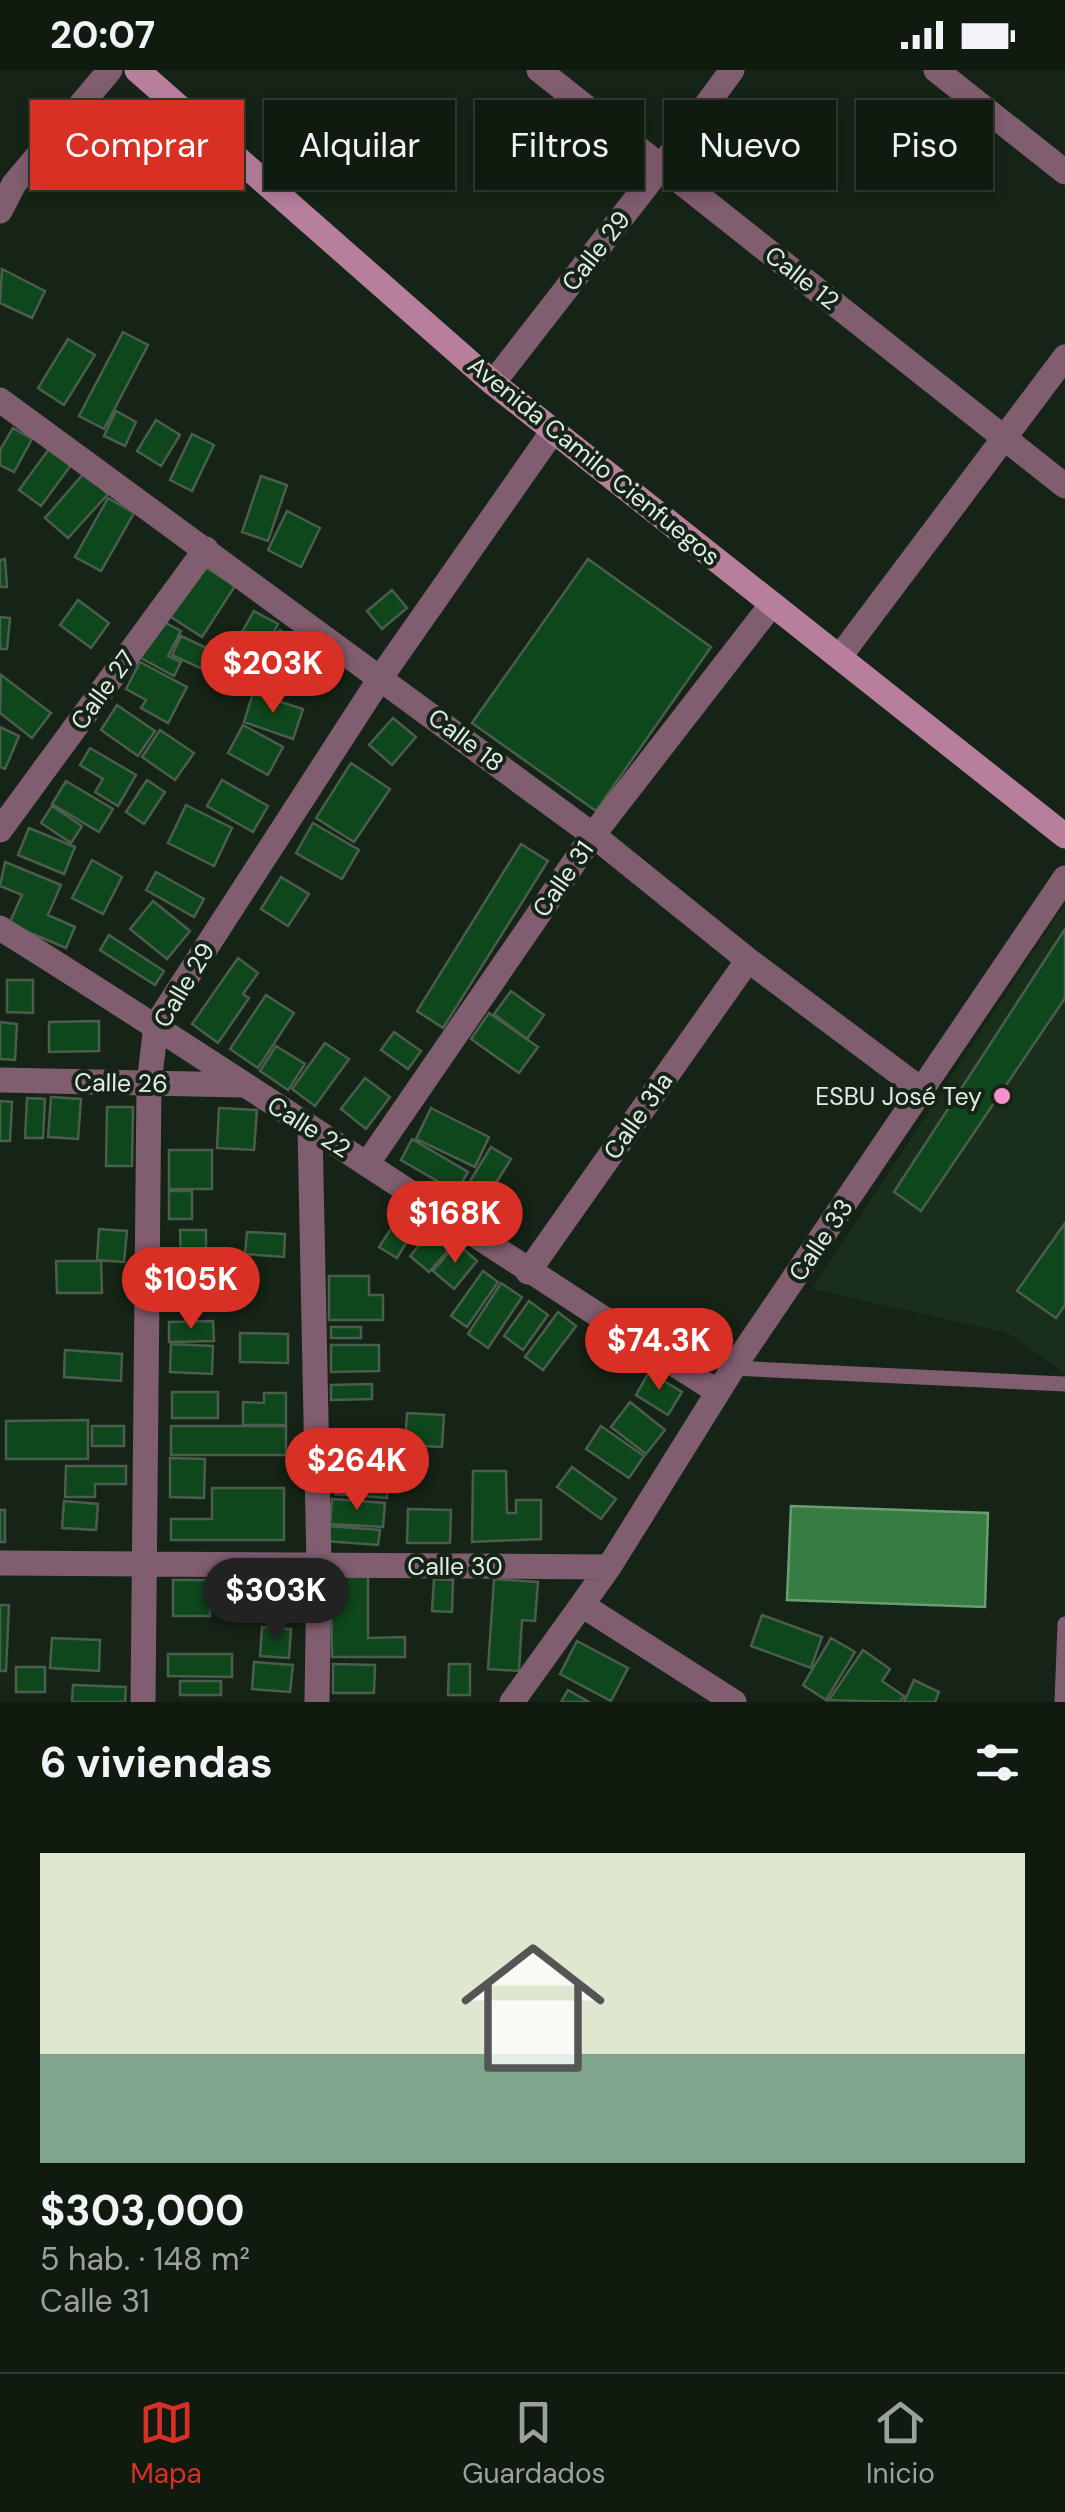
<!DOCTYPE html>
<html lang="es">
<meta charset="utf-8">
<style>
:root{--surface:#101b10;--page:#1e281e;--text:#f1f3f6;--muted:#9ca19f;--line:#303930;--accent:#d93025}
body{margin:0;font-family:"DM Sans",sans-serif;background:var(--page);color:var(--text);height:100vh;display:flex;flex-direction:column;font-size:38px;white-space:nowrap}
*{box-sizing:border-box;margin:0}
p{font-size:32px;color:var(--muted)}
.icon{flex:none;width:55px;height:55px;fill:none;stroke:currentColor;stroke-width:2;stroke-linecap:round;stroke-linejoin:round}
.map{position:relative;height:1632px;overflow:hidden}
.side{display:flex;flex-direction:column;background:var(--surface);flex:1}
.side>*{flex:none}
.hud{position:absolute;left:30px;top:30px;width:1005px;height:90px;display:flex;gap:20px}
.price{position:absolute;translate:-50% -85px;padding:0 22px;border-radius:35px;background:var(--accent);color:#fff;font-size:32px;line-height:65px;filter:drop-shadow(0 2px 5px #0008)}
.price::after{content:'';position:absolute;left:50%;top:60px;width:30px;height:22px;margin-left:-15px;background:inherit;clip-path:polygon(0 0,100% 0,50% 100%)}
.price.current{background:#222;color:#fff}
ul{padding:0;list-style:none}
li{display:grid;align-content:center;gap:20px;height:530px;padding:0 40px}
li+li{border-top:2px solid var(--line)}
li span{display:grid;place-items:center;height:310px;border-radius:0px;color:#555}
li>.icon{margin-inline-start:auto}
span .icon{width:180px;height:180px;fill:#fffc;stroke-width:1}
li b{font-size:42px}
h2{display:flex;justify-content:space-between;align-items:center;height:120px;padding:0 40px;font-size:42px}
.pill{padding:0 35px;border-radius:0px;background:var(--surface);box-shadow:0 5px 15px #0003,0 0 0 2px var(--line);font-size:35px;line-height:90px}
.pill.current{background:var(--accent);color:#fff}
.status{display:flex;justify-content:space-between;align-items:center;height:70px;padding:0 50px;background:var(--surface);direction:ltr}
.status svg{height:28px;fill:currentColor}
.menu{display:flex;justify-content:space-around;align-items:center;height:140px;border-top:2px solid var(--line);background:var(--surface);font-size:28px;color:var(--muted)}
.menu a{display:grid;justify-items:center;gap:5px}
.menu .current{color:var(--accent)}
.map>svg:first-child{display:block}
.built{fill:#192f1c}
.water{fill:#377d43;stroke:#6a9e72;stroke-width:2.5}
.building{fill:#0f471c;stroke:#4b5d4d;stroke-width:2.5}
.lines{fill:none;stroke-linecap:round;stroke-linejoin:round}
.lane{stroke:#805d6f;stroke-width:15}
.street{stroke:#805d6f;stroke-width:25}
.secondary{stroke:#b77f9c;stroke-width:25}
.poi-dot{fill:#f98fc9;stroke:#152416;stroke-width:4}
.labels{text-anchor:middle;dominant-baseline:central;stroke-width:8;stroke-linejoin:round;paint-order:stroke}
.street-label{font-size:25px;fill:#e0ebe1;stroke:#152416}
.poi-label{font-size:25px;fill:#e0ebe1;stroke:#152416;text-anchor:end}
</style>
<div class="status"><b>20:07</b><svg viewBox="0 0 49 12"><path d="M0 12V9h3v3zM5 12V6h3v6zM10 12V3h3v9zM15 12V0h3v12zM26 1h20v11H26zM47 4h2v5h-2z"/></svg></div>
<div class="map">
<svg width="1065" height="1632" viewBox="0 0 1065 1632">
<rect width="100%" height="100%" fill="#152416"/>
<path class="built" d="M1065,834V1303L1008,1263L812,1219Z"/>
<path class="water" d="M791,1436L988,1443L985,1537L787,1530Z"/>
<path class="building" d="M2,199L45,221L32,248L0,233Z
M123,262L148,275L104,359L79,346Z
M68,269L95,285L64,335L38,318Z
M116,341L136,352L125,376L104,366Z
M156,350L180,365L161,396L137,381Z
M13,358L32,369L14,402L0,395V380Z
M192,364L214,375L192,421L170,410Z
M49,379L71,395L41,436L19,420Z
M84,403L108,424L68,468L45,448Z
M261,406L287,415L268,471L242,462Z
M108,428L134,443L101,501L75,487Z
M287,441L320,458L301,497L268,480Z
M5,489L7,517H0V490Z
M588,489L711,577L596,741L472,653Z
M200,494L235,516L202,567L168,545Z
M392,520L407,538L382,559L367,541Z
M78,530L109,553L91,578L60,555Z
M254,541L278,554L258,592L243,584L252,567L242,562Z
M0,547L10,548L7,579H0Z
M160,550L181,561L168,586L181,592L174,606L141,588Z
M280,560L304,576L279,614L256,598Z
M181,566L247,597L239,616L172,585Z
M140,592L187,617L168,653L141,638L146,630L126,619Z
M1,605L51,643L32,668L0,643Z
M253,623L303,639L293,669L244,652Z
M117,635L155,661L138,686L101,660Z
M393,648L416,667L392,695L369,675Z
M243,655L283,677L268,705L228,683Z
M0,657L19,666L5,699L0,697Z
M160,660L194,683L175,710L142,687Z
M90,678L136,705L118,736L95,722L103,709L80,695Z
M351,693L390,719L354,772L316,748Z
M147,710L165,722L144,754L126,742Z
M222,710L268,736L253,762L207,736Z
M66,711L113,739L99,762L52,734Z
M186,735L232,758L214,796L168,773Z
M52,736L82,756L71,773L41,753Z
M313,753L359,780L342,809L296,783Z
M29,758L75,777L64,804L18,785Z
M521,774L548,791L443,958L417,941Z
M92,790L122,807L103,844L72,828Z
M5,792L61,815L48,845L75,857L66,878L9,854L22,825L0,816Z
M156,802L204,829L194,847L146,820Z
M281,807L309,824L288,856L261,839Z
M153,831L190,861L167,889L130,859Z
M1065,859V928L921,1141L894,1122Z
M109,865L164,901L155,915L100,880Z
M238,888L258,903L243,924L249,928L218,973L192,954Z
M7,910H33V943L7,942Z
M511,921L544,945L527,969L494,944Z
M266,925L294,943L258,998L230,979Z
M489,943L538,977L519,1003L471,969Z
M99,951V981L49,982V952Z
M0,952L17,954L15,990L0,989Z
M394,962L421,981L408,999L381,980Z
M325,973L349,989L315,1036L292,1019Z
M276,976L305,994L288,1020L260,1001Z
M365,1008L390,1027L366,1059L341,1039Z
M51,1027L81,1029L78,1069L48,1067Z
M27,1028L45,1029L43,1068H25Z
M0,1031L12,1032L10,1071H0Z
M107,1037H133L132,1096H106Z
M219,1038L257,1040L254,1080L217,1078Z
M431,1038L489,1067L475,1097L416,1069Z
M412,1069L468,1102L456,1122L401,1090Z
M491,1077L511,1089L478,1142L459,1129Z
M169,1080H212V1119H169Z
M169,1121H192V1149H169Z
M400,1145L416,1156L397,1188L379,1177Z
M1065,1153V1235L1056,1248L1017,1221Z
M99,1159L127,1161L124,1192L97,1190Z
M180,1160H206V1187H181Z
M432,1160L451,1177L429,1202L410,1186Z
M247,1162L285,1164L284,1187L245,1184Z
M457,1173L477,1191L454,1219L433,1201Z
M56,1191H101L102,1223H57Z
M483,1201L498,1212L467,1257L451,1246Z
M329,1206H369V1225H383V1250H329Z
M501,1213L522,1227L488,1278L468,1264Z
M529,1231L548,1245L523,1280L504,1266Z
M558,1242L576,1256L543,1300L525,1287Z
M213,1251L214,1271L169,1272V1252Z
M331,1257H361V1268H331Z
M240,1263L288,1264V1293L240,1292Z
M171,1274L213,1276L212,1304L170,1302Z
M331,1275H379V1301L331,1302Z
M65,1280L122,1284L121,1311L64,1307Z
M649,1302L682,1322L668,1345L636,1325Z
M372,1314V1329L331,1330V1315Z
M172,1322H218V1348H172Z
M264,1323H286V1355H243V1332L264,1333Z
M630,1332L665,1360L646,1384L611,1357Z
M407,1343L444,1345L442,1377L405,1375Z
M88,1350V1389H6V1351Z
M92,1356H124V1376H92Z
M171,1356H286V1385H171Z
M601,1356L644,1386L629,1408L586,1379Z
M340,1360H371L372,1366H393V1389H340Z
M170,1388L205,1389L204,1428L170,1427Z
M66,1396H126V1414H95V1427H65Z
M336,1396L389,1400L387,1428L335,1424Z
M572,1397L616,1429L601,1449L557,1417Z
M473,1401H506L507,1443H516V1430H541V1469L472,1472Z
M212,1418H284V1470H171V1449H212Z
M332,1429L385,1433L383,1457L330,1454Z
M64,1431L98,1434L96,1460L62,1458Z
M408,1439L451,1440L450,1473H407Z
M0,1440H5V1472H0Z
M327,1456L380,1460L378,1475L326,1471Z
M331,1505H368V1568L405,1567V1587H332Z
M266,1506L265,1542L235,1541L234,1507Z
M267,1508H293V1532L267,1533Z
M434,1509L453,1510L452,1542L432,1541Z
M494,1509L538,1512L535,1551L522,1550L519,1601L488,1599Z
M173,1510H210V1546H173Z
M0,1535H9L6,1601H0Z
M762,1545L822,1567L811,1598L751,1576Z
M262,1557L291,1559L289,1588L260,1586Z
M52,1568L100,1570L99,1601L50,1598Z
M831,1568L855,1582L826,1630L803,1615Z
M577,1571L628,1598L611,1631L560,1604Z
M863,1580L890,1599L882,1611L904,1626L900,1632L829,1630Z
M168,1584H232V1607L168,1606Z
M254,1592L293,1595L290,1622L252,1619Z
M333,1594L375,1595L374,1623H333Z
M449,1594H470V1625H448Z
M16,1597H45V1622H16Z
M914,1610L939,1622L935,1632H904Z
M180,1611H221V1625H180Z
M73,1615L126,1617L125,1632H72Z
M568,1620L589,1632H561Z"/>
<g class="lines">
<path class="lane" d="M733,1298L1065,1314
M1062,1632L1065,1554"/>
<path class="street" d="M539,0L1065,416
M936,0L1065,102
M0,141L14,114L110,0
M493,313L661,97L732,0
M0,330L593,765L748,890L923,1021
M841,585L1065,287
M0,760L206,479
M0,858C242,1009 477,1169 718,1322
M0,1010L242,1015
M310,1058L319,1495L317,1632
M367,1094L593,765L772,534
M528,1202L748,890
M0,1493L609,1497
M582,1535L734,1632
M143,1632L149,1014L156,955L381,607L553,361
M512,1632L609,1497L733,1298L1065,808"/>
<path class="secondary" d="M137,0L493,313L1065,766"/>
</g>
<circle class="poi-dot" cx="1002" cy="1026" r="10"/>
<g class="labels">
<g class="street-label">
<text transform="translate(596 181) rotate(-52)">Calle 29</text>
<text transform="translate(802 208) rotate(38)">Calle 12</text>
<text transform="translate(594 391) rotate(39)">Avenida Camilo Cienfuegos</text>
<text transform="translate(103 620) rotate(-54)">Calle 27</text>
<text transform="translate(466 670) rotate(37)">Calle 18</text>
<text transform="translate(563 809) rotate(-55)">Calle 31</text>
<text transform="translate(184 915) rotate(-59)">Calle 29</text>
<text transform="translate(121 1013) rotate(1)">Calle 26</text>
<text transform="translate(638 1046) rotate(-55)">Calle 31a</text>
<text transform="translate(309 1057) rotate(32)">Calle 22</text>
<text transform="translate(821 1170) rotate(-56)">Calle 33</text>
<text x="455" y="1496">Calle 30</text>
</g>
<g class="poi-label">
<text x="982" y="1026">ESBU José Tey</text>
</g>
</g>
</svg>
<b class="price" style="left:273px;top:646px">$203K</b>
<b class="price" style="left:455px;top:1196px">$168K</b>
<b class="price" style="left:191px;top:1262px">$105K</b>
<b class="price" style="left:659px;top:1323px">$74.3K</b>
<b class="price" style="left:357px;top:1443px">$264K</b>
<b class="price current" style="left:276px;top:1573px">$303K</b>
<div class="hud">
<a class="pill current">Comprar</a>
<a class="pill">Alquilar</a>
<a class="pill">Filtros</a>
<a class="pill">Nuevo</a>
<a class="pill">Piso</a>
</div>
</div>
<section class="side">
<h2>6 viviendas<svg class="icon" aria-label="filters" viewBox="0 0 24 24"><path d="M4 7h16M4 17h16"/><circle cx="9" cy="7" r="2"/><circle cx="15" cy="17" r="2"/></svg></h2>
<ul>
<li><span style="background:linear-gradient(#dfe7d0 65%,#7fa58c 0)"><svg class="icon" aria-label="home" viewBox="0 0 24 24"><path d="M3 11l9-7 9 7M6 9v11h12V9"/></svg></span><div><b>$303,000</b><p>5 hab. · 148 m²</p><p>Calle 31</p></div></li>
</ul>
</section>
<nav class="menu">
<a class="current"><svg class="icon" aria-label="map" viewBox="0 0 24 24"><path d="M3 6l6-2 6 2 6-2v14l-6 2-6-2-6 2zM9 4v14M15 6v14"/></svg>Mapa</a>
<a><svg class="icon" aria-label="saved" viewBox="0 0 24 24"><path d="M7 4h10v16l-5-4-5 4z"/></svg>Guardados</a>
<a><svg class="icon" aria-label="home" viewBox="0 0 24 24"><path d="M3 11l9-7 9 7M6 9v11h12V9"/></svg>Inicio</a>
</nav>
